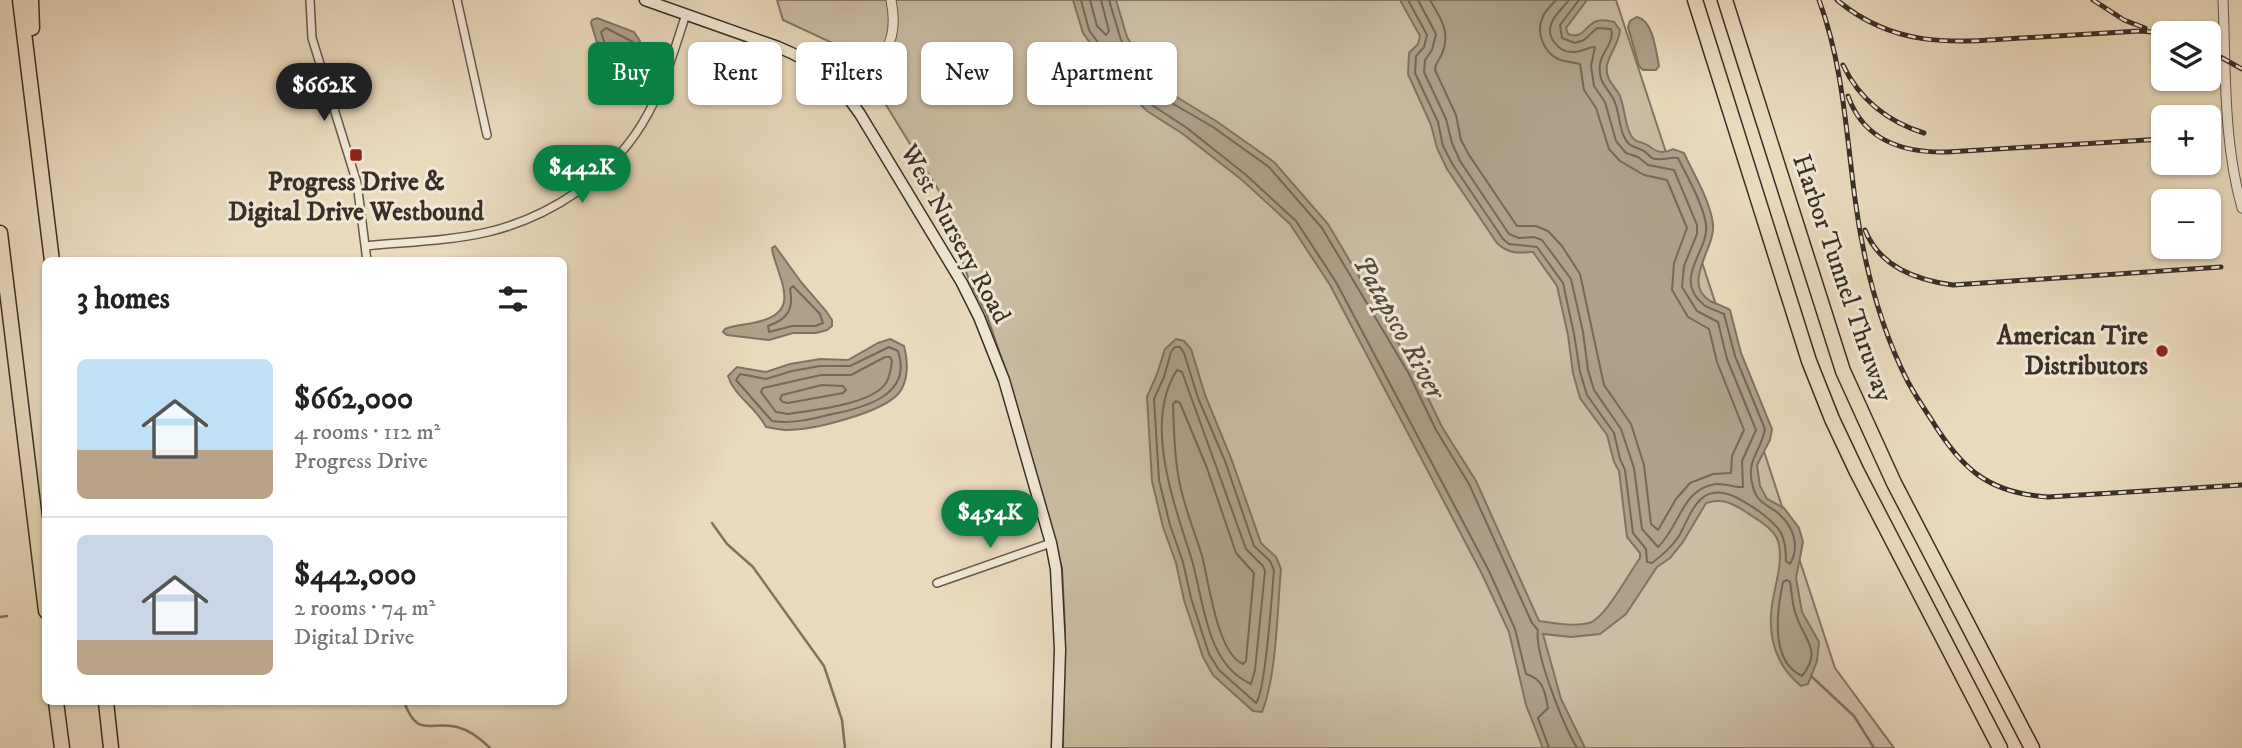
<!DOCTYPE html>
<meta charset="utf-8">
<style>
:root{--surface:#fff;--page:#f6f6f6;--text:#222;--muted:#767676;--line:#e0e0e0;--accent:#0b8043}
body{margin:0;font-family:"IM FELL DW Pica",serif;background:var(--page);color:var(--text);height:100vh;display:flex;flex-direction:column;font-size:26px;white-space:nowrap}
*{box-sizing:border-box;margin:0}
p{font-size:23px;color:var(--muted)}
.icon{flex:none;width:38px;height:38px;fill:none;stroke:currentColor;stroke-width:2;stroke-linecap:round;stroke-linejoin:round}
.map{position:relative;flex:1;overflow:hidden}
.details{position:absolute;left:42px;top:257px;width:525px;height:448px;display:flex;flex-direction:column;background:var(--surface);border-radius:10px;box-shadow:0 2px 5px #0004}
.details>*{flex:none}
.guide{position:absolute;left:588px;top:42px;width:665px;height:63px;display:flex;gap:14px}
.controls{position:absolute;left:2151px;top:21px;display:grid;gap:14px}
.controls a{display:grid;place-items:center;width:70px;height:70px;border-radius:10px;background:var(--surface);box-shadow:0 2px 5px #0004;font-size:35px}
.price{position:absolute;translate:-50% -60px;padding:0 16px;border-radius:24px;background:var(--accent);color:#fff;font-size:23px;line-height:46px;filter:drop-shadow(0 2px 4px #0008)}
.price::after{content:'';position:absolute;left:50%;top:42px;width:21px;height:16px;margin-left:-10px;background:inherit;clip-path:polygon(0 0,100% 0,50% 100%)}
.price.active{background:#222;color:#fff}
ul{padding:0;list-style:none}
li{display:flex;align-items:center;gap:21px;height:175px;padding:0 35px}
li+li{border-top:2px solid var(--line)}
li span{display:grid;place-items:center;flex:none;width:196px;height:140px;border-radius:10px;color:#555}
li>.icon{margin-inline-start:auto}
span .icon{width:84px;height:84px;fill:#fffc;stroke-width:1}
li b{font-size:30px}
h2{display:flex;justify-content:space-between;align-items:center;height:84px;padding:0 35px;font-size:30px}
.tag{padding:0 24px;border-radius:10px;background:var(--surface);box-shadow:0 2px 5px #0004;font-size:24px;line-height:63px}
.tag.active{background:var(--accent);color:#fff}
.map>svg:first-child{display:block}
.green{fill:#cbbda3;stroke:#827665;stroke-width:2}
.water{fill:#aea089;stroke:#807362;stroke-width:2}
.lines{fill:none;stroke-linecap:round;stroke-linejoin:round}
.shore{stroke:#746858;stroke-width:2}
.stream{stroke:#807362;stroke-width:2.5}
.minor-casing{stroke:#665a4c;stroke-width:10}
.tertiary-casing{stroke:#665a4c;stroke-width:11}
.secondary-casing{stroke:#3a2f27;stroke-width:13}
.motorway-casing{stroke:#3a2f27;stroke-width:17}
.minor{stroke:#f1e7d3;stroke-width:7}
.tertiary{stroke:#f1e7d3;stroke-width:9}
.secondary{stroke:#f1e7d3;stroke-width:10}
.motorway{stroke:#e9dabc;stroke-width:14}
.rail-casing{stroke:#3a2f27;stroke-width:5}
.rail{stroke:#f1e7d3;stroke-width:2.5;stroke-dasharray:8;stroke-linecap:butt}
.poi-dot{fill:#8f2418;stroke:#f1e7d3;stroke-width:2.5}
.labels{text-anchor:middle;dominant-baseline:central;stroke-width:6;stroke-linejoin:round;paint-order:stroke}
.poi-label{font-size:26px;font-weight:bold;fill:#3a2f27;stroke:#f1e7d3}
.street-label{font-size:26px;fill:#3a2f27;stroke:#f1e7d3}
.water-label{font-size:28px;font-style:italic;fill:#574b40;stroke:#f1e7d3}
</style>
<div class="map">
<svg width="2242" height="748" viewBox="0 0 2242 748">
<rect width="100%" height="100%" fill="#e9dabc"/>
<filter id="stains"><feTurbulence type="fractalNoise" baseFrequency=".00286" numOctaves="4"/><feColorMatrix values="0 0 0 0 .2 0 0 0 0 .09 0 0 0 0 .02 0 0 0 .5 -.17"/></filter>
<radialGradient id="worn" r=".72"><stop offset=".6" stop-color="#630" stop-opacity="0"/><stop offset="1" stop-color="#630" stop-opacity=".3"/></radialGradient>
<path class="green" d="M777,0H1616L1835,668L1894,748H1063L1065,627L1062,568L1009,380L986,313L969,280L939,191L886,105L837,45L783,20Z"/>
<path class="water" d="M1073,0H1116L1127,37L1150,72L1175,96L1216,121L1274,162L1328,224L1415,371L1442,427L1476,481L1539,621C1554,623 1573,627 1589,623C1605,619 1629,573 1640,558V553L1627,537L1619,471L1614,462L1607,435L1580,398L1573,373L1568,335L1557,286L1533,252C1518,253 1508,254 1497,243L1447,169L1437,148L1431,125L1408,74L1409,53L1418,44L1420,36L1400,0H1587L1566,28L1568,34C1583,40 1585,25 1597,21C1603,19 1609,21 1614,22L1620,30C1619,44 1610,52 1607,65C1605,79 1613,84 1619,94C1625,105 1625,133 1635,140C1639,143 1644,142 1649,146C1657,153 1664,154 1673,149L1684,153C1694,175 1710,200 1713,224C1716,248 1681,282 1710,301C1716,304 1724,306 1730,310L1741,353L1772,429L1770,440L1757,465L1760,486L1767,499L1784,508L1799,528L1803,542L1796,578L1802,612L1819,642L1817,661L1808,684L1801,686C1772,662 1766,630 1774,594C1777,579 1782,561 1779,545C1777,530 1758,520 1746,512C1732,503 1723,498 1706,503L1683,542L1670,558L1657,567L1626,614L1600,634L1571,637L1543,634L1561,699L1585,748H1543L1526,705L1509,632L1482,574L1330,285L1290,224L1242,180L1183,134L1147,111L1117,81L1083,33Z
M1637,17C1653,20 1656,51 1659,66L1656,70H1643L1639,66L1628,27L1630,21Z
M597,18L634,32L640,41L628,85L615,104L606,100L603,62L591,23L592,20Z
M775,246L801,282L826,311L832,320V326L827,330L816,333H793L769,340L727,335L723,332L725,329C734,325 743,325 753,323C800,314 783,288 773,254L772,248Z
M890,339L904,346C908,360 909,380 899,393C882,413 813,430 787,430C780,430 773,428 766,427C756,407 734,396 728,376L737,367L766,372L790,364L820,359L848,360L878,343Z
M1176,339L1184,341L1191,349L1205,395L1231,458L1261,543L1276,557L1281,569C1277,610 1277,675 1262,712L1253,711L1213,675L1203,657L1184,600L1176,563L1163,527L1152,481L1147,397L1157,374L1165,349Z"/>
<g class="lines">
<path class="shore" d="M1081,0L1089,30L1122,76L1152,105L1187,128L1246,175L1296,221L1336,282L1489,571L1515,629L1526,674C1543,679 1545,691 1548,708L1538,718L1549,748
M1090,0L1097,26L1106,35L1109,31L1101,0
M1109,0L1121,40L1145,77L1170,102L1213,127L1269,167L1322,228L1409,374L1436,430L1469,484L1532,623L1538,630C1534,653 1564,726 1577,748
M1408,0L1427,35L1424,47L1416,56L1415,73L1438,122L1443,146L1453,165L1503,239L1509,244L1537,247L1563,283L1574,334L1580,372L1587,395L1614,433L1620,459L1625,470L1633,533L1646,549L1647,562L1652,563C1662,555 1672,547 1679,536C1686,524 1690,509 1701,499C1719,482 1745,502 1760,512C1781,528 1786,535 1786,561L1790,564C1800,547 1794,527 1779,514C1768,504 1758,505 1753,487C1745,460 1761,452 1765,429L1735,356L1724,314C1718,311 1709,309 1704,305C1671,278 1710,251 1706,224C1702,202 1688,178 1678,158C1670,156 1662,162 1652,158C1650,157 1646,152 1644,151C1639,148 1634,148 1629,144C1618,133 1621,113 1613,98C1606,86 1598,82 1600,64C1602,51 1615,42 1611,29L1597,28L1584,40L1575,43L1562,38L1560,25L1579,0
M1418,0L1436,34L1432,50L1425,60L1424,72L1446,119L1452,143L1460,161L1509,234L1519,238L1534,237L1542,240L1571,279L1583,332L1588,370L1594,390L1621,429L1634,468L1642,529L1658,547C1679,528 1682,488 1716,484C1725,483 1735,488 1743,487L1742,461L1756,430L1727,359L1718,322L1697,311L1682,287L1684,266L1697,234V225L1674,170L1648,165L1638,157L1626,153L1616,141L1605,102L1594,86L1591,66L1595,47C1588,47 1582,52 1574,52C1559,53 1545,37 1552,22C1555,14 1564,7 1569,0
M1430,0C1441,18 1451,33 1442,54C1439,61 1435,62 1435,70L1456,115L1461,140L1469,155L1517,226H1536L1548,231L1562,246L1580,274L1604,385L1631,424L1644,465L1651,524L1658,530L1676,499L1690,483L1713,474L1731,473L1732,456L1744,430L1717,362L1709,329L1688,317L1672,290L1674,263L1687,228L1667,180L1644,175L1620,161L1609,149L1596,108L1584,90L1580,64C1573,62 1565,62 1558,59C1544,52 1536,33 1542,19C1544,11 1551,6 1556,0
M606,28L633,42L622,82L616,90L612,87L610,60L601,32Z
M793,286L820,314L823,323L815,326H792L769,332L768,326C788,319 794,309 790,289Z
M889,347L898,351C913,395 864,408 832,414C812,419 793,424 772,421L736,380L740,374L766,379L792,371L820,366H850Z
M1175,347H1180L1184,353L1198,398L1225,461L1254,546L1270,561L1274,570C1272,592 1266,691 1256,703L1219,670L1209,654L1191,598L1183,562L1170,525L1159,480L1154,399L1164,377L1171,352Z
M885,357H890L892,361C891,368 890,377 886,383C871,405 813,410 788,414L776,412L761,392L763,388L821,375H851Z
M1177,370L1182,372L1246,549L1263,566L1265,571L1255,670L1251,684C1205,664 1204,599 1191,557C1174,503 1143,422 1177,370Z
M822,385L843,386L846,390L843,393L788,403L783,402L780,399L782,395Z
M1176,401L1180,403L1207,468L1236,553L1254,573L1246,661L1243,664C1217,653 1209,582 1202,556C1194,529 1182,503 1178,474C1174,451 1174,428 1173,404Z
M1787,580L1790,582C1792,593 1792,605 1796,615C1804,640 1823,650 1802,676C1770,661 1777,610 1783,582Z"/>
<path class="stream" d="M712,523L727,544L753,567L824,666L842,720L845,748
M0,617L7,616
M1811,676L1854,716L1874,748
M349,702H356
M404,702C418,738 428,721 457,727C469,730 482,740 490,748"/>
<g class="minor-casing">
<path id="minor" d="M310,0L312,38L357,183L367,261
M457,0L487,135
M366,246C406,242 449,241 488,232C550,217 609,178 642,124C663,90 674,51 686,14
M937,583L1051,543"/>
</g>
<g class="tertiary-casing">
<path id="tertiary" d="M2223,0C2226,70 2223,141 2242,208
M842,88C878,61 901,50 891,0"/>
</g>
<g class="secondary-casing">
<path id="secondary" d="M645,0L778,47C817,63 836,79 860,114L962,283L979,317L1004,380L1051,543L1056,569L1060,649L1057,748"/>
</g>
<g class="motorway-casing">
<path id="motorway" d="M20,0L52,261
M31,0L32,28
M1695,0L1809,361L1832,419L1857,472L2000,748
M1725,0L1843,371L1894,483L2032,748
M0,233L46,611
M56,702L62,748
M106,702L111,748"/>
</g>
<use href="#minor" class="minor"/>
<use href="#tertiary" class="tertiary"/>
<use href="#secondary" class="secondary"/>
<use href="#motorway" class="motorway"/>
<g class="rail-casing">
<path id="rail" d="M1819,0C1843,65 1846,131 1855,199C1863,260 1880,327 1908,382C1915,395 1923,407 1931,419C1961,468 1987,493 2048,497L2242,485
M1837,0C1895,48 1951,43 2021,38C2061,36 2101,33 2140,31L2163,33
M2093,0L2124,20L2145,28
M2208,50L2242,69
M1843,65C1859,99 1888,122 1924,133
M1848,96C1864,141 1903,153 1947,152L2163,139
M1865,230C1880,267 1916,280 1953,285L2221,267"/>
</g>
<use href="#rail" class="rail"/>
</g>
<g class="poi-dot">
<rect x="349" y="148" width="14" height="14" rx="3.5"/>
<circle cx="2162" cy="351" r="7"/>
</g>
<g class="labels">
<g class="poi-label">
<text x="356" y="182">Progress Drive &amp;<tspan x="356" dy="30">Digital Drive Westbound</tspan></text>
<text x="2148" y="336" text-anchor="end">American Tire<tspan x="2148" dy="30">Distributors</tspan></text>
</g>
<g class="street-label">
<text transform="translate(955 234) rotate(61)">West Nursery Road</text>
<text transform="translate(1842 278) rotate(71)">Harbor Tunnel Thruway</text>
</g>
<g class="water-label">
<text transform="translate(1399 327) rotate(61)">Patapsco River</text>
</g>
</g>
<rect width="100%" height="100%" filter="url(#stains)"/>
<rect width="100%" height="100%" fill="url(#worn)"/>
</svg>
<div class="controls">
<a><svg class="icon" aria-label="layers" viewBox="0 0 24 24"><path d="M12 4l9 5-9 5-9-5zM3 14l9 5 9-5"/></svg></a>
<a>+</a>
<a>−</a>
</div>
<b class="price active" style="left:324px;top:123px">$662K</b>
<b class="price" style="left:582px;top:205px">$442K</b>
<b class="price" style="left:990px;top:550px">$454K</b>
<div class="guide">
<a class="tag active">Buy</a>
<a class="tag">Rent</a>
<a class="tag">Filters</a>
<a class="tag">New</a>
<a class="tag">Apartment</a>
</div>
<section class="details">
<h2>3 homes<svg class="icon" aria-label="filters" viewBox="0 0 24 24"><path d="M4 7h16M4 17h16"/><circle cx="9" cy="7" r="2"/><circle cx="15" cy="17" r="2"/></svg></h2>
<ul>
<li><span style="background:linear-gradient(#bfe0f5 65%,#b9a48a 0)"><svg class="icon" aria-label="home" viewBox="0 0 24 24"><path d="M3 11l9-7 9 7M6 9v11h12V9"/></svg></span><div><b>$662,000</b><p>4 rooms · 112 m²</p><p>Progress Drive</p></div></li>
<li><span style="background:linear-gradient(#c9d6e8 75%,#b9a48a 0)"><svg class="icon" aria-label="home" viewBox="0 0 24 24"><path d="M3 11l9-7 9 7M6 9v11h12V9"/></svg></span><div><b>$442,000</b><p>2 rooms · 74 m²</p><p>Digital Drive</p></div></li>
</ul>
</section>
</div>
